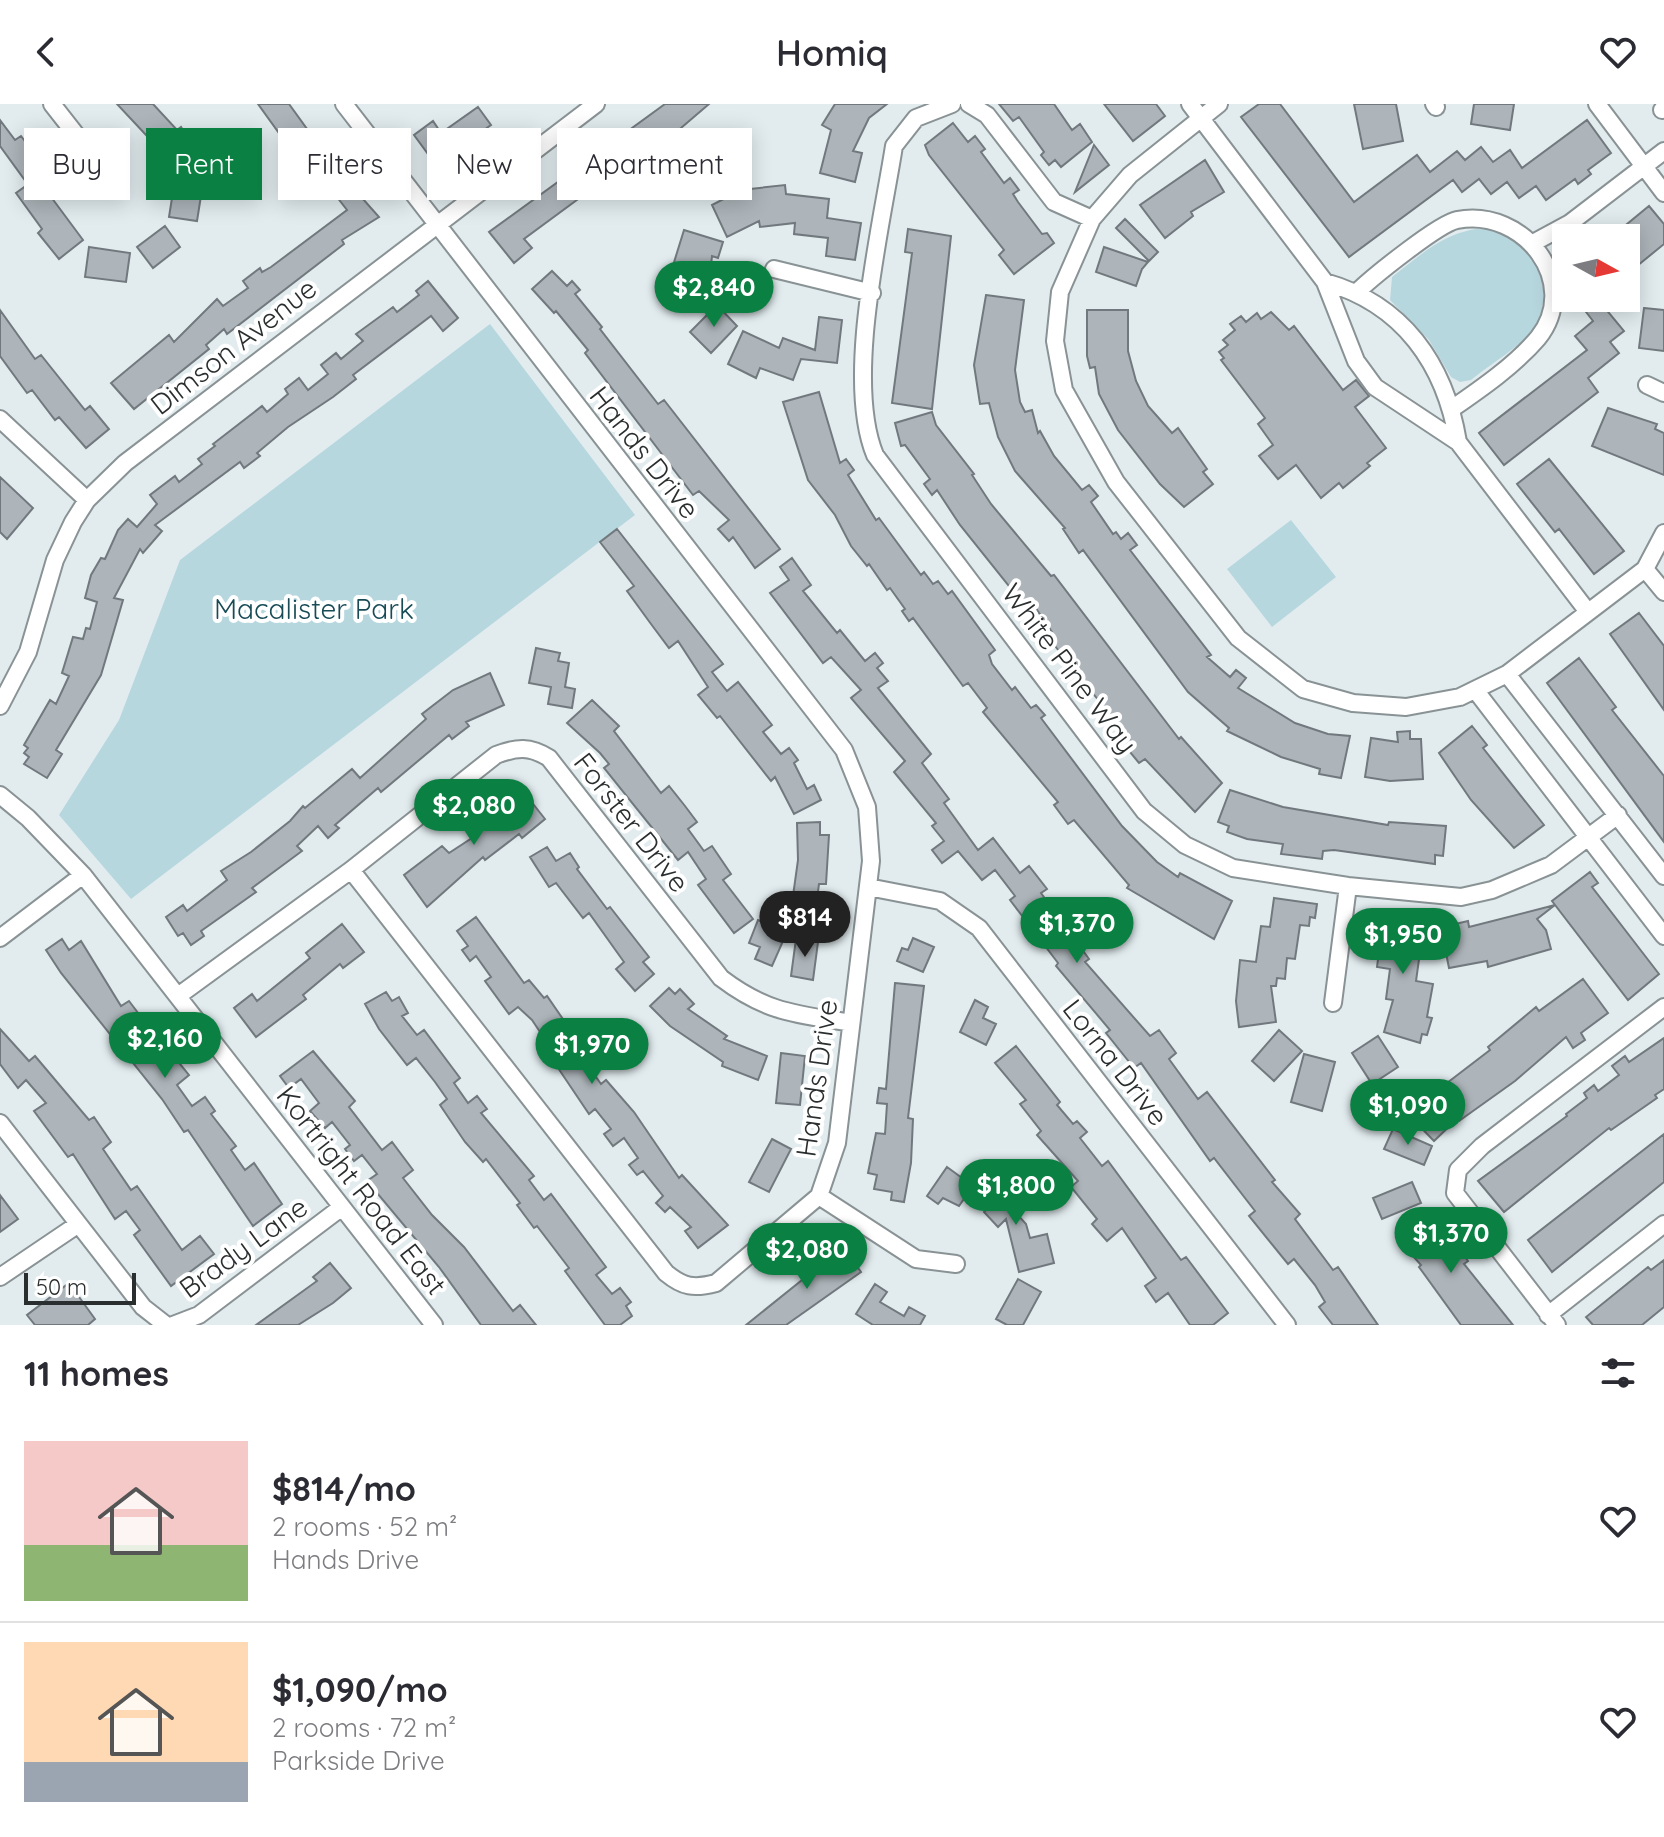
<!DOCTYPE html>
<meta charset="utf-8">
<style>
:root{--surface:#fff;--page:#f7f7f7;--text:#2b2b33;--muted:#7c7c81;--line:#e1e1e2;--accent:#0b8043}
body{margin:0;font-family:Quicksand,sans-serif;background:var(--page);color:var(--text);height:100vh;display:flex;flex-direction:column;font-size:30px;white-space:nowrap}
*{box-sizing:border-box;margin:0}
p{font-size:26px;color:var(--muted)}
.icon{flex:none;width:44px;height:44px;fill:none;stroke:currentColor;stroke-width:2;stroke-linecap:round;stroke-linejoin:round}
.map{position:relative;height:1221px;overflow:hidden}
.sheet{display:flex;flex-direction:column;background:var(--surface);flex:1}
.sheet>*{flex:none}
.guide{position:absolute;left:24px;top:24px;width:800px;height:72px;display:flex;gap:16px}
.needle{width:52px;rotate:98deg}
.fabs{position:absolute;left:1552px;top:120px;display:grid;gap:16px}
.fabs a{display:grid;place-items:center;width:88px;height:88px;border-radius:0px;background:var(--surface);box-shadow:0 4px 20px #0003;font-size:40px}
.scale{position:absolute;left:24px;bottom:20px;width:112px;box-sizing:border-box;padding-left:8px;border:4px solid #2a2e2f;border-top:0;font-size:22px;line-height:28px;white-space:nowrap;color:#2a2e2f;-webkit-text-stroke:6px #fff;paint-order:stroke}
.price{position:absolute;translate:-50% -68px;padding:0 18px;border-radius:28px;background:var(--accent);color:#fff;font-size:26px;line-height:52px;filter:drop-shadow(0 2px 4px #0008)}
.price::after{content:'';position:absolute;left:50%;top:48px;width:24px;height:18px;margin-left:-12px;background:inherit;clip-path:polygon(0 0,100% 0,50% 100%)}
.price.selected{background:#222;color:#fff}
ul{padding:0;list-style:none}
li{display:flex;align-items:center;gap:24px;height:200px;padding:0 24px}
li+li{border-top:2px solid var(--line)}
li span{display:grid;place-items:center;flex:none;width:224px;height:160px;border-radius:0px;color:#555}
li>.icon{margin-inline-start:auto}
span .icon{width:96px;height:96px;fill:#fffc;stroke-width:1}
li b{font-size:34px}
h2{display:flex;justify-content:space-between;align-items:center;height:96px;padding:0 24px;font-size:34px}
.tag{padding:0 28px;border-radius:0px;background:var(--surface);box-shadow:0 4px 20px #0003;font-size:28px;line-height:72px}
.tag.selected{background:var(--accent);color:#fff}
header{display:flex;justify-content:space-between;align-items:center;height:104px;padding:0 24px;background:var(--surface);font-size:36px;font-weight:600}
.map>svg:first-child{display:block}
.green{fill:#b7d7df}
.building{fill:#adb5ba;stroke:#72797e;stroke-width:2}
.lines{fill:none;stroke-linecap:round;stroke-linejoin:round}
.street-casing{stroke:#899294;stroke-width:20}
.street{stroke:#fff;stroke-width:16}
.labels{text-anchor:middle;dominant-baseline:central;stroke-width:8;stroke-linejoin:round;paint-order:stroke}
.street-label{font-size:28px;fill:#2a2e2f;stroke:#fff}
.park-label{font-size:28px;fill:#184b56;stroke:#fff}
</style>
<header><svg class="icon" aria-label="back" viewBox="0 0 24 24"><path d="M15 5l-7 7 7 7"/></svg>Homiq<svg class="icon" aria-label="heart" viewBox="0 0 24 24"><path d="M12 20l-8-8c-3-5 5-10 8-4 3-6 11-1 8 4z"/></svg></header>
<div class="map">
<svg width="1664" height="1221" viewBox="0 0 1664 1221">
<rect width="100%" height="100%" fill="#e2ecef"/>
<path class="green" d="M1486,124C1502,130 1517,135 1529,148C1547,169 1549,209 1530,230C1513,247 1490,261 1471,276L1460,278L1451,273L1429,236L1390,196L1392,173C1422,150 1446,126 1486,124Z
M490,220L635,411L131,795L59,711L119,616L180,456Z
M1291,416L1336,473L1272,523L1227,465Z"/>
<path class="building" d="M117,0H153L177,26L181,23L200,53L175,68L149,28L146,31Z
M258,0H289L307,25L304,28L330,60L312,75Z
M665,0H709L674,30L645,51L642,48L524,135L532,144L514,159L489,128Z
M835,0H887L869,14L853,47L862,49L855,78L820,69L831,26L822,21Z
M999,0H1054L1072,26L1080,20L1092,38L1061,63L1055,56L1049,61L1041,51L1044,48L1019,13L1013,17Z
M1104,0H1156L1165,12L1133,37Z
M1259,0H1280L1354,98L1417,51L1430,68L1457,47L1465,56L1481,43L1493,58L1510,46L1522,64L1587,16L1611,49L1588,66L1591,70L1578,80L1575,75L1546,96L1536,82L1519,94L1507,78L1491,90L1479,75L1462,88L1453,76L1349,153L1241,13Z
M1354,0H1396L1403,37L1363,45Z
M1474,0H1514L1510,26L1471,20Z
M478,3L491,21L455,46L458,51L439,65L414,31L433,17L441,29Z
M0,16L15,36L21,32L43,61L24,75L0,42Z
M953,19L968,38L975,32L985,45L981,48L1004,79L1010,74L1019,86L1013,90L1018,98L1042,130L1047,129L1054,139L1014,170L999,151L1004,146L929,51L925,41Z
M1094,41L1109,61L1075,88Z
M1205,56L1224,88L1191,108L1193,112L1165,134L1140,101Z
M37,74L83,136L59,155L38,129L42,125L16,89Z
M175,75L203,79L197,117L169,113Z
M347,77L379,113L342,136L344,140L227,230L224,225L206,241L209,245L134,305L111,279L169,231L174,238L217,195L223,202L248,184L243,177L260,164L262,168L271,163L347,106L333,88Z
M785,81L786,90L829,95L827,114L861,119L855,156L826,152L828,134L794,130L795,119L760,123L759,117L727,133L712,101L741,86Z
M1649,102L1664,120V140L1626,171V134H1610Z
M1125,115L1158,148L1149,157L1116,124Z
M165,122L180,143L153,164L137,143Z
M908,125L951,132L932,305L892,299L912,149L905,148Z
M684,126L723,138L718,154L712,152L707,200L664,197L667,167L671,168Z
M89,143L130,149L126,178L85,173Z
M1104,143L1148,158L1142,165L1136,182L1096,168Z
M552,167L567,182L572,177L580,186L575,190L602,223L600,225L658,300L664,296L780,445L755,464L733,433L729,437L718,425L729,416L699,387L693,391L585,249L588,246L556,207L554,209L532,185Z
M428,177L458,214L443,227L431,212L353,271L356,275L333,293L288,323L257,349L260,352L244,364L240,358L155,421L162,427L143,449L140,445L114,494L123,496L101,571L56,646L62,650L47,674L24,660L29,653L24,649L28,644L24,641L50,596L56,600L69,572L62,569L73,533L83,535L86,524L90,525L97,498L85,494L91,471L101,454L105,455L118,426L128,415L137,423L157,400L150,391L175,372L179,378L202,360L198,355L215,342L213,340L262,302L267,308L288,290L285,285L299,274L308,286L328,270L321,261L336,249L341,255L363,237L356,230L393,203L397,208L419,191L416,187Z
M986,191L1024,196L1015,266L1020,298L1025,308L1032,306L1038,329L1040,327L1054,352L1082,386L1089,381L1098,392L1091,398L1113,430L1116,428L1121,435L1128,429L1137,441L1130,446L1211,551L1207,553L1230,573L1236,566L1246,574L1238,584L1295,619L1328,630L1350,632L1341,674L1319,670L1320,665L1281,653L1227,627L1229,624L1188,588L1083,446L1079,449L1063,425L1065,424L1015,367L998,333L989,299L980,300L974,261Z
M1595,194H1615L1604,203L1624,227L1610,238L1619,249L1588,274L1598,288L1504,361L1479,329L1587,246L1575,232L1593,217L1583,204Z
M717,201L737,222L711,249L690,228Z
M1644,204L1664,206V247L1639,244Z
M0,206L35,255L41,251L85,306L90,302L109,325L86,344L59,313L55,316L32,286L27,289L0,252Z
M1087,206H1128V247L1136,277L1148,302L1172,329L1178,324L1207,365L1203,368L1213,380L1184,403L1160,380L1118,326L1099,290L1095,263L1090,264L1087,252Z
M1271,208L1289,226L1294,222L1343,286L1356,276L1369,292L1355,303L1386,344L1367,359L1370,362L1343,384L1339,379L1321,394L1296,361L1278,375L1259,352L1273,341L1258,320L1265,314L1221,256L1224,254L1219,248L1228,241L1223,236L1235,226L1230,220L1241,212L1246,218L1257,209L1261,215Z
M819,213L842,216L837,259L801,255L793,276L760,264L756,274L728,260L743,227L779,244L783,234L815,246Z
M819,288L840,359L846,355L854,366L848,371L876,416L879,414L921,471L924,468L933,480L938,477L948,490L952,487L995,546L989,551L992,560L1012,586L1015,583L1031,604L1036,601L1045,611L1041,614L1122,722L1157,758L1178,773L1180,769L1232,797L1214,835L1127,784L1129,781L1074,716L1068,720L1054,701L1058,698L983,608L987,604L968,579L963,582L913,514L909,517L902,507L905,505L890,484L887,486L869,460L867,462L851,442L835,411L808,376L783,298Z
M1608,304L1657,320L1655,325L1664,329V371L1592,342Z
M932,308L936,321L974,370L972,371L991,400L1051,472L1054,471L1179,635L1181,633L1222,679L1195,708L1145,655L1139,659L1125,642L1131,637L1047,532L1052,528L1035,503L1029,507L960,421L937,386L932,391L924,380L930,375L905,341L901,342L895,319Z
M1549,355L1624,447L1594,470L1559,425L1555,428L1517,380Z
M0,373L33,404L7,435L0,428Z
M617,425L723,560L712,568L727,587L738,578L772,621L763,628L781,650L789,644L798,656L794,659L807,685L814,681L821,696L794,710L775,673L771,677L720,612L717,614L698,591L708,583L678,537L669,544L651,520L627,487L634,482L600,438Z
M792,454L811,481L803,487L837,529L840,526L865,557L875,549L883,559L877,564L888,577L878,584L931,650L922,659L949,695L944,699L978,746L993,734L1020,769L1029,762L1047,785L1041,789L1089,855L1085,858L1150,932L1159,926L1176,949L1169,955L1198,995L1207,988L1275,1076L1272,1078L1300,1110L1295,1115L1333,1166L1338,1163L1378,1221H1333L1319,1203L1325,1198L1315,1181L1294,1155L1288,1160L1249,1112L1255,1107L1214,1054L1210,1057L1141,959L1134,964L1106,929L1110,926L1056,862L1058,859L1010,796L1015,792L995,766L982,776L958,747L942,759L932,746L944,737L932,722L936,719L894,668L905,657L851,594L861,586L831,553L823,559L770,489L789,476L780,463Z
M1639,509L1664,542V606L1610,530Z
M536,544L560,549L558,557L569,559L565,583L575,585L572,604L548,600L551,583L529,579Z
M1579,554L1616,603L1612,606L1664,672V738L1547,579Z
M490,569L504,601L466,618L469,622L452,635L449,631L381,688L378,684L335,721L339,724L328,734L318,722L297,742L302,747L252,784L256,788L201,827L204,832L191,841L183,829L178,832L166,813L183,801L187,807L227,776L221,767L251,748L290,717L303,702L305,704L352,665L360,674L426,615L422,610L453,586Z
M592,596L619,622L614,627L661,689L669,682L685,702L697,718L688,725L704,747L712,742L731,770L723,776L753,815L734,829L698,781L706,775L688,748L678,756L604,664L609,660L600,649L567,619Z
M1472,622L1487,641L1483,644L1544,721L1514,744L1471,696L1439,649Z
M1410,627V635H1421L1423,675L1390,677L1365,673L1371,634L1398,638L1397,628Z
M1230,686L1283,703L1388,721L1389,718L1446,722L1443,752L1435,751V760L1334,746L1323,747L1322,755L1281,750L1283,740L1247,735L1227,728L1229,722L1218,718Z
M526,691L545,715L522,734L519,730L485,756L483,753L427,803L404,771L442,742L449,749L478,730L470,720L507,692L514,701Z
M820,718V731H829L826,780H819L817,795L793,792L798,756L797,719Z
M547,743L556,757L570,749L579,763L577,765L607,805L610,803L649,853L643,858L654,870L635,887L616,865L624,858L589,809L583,814L556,779L549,783L530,753Z
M1590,768L1598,779L1592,783L1659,870L1628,896L1552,797Z
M1274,794L1317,800L1315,814L1310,813L1309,822L1300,821L1295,855L1287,854L1285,875L1277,874L1276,882H1271L1276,918L1239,923L1236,897L1240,856L1256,858L1261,822L1270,823Z
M1555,801L1537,815L1546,826L1551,845L1488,863L1487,857L1449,864L1443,834L1453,832L1451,821L1468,817L1469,823Z
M1370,807L1417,813L1414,840L1421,841L1416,877L1433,880L1427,913L1432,914L1427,931L1422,930L1420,939L1384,928L1393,896L1386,895L1390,865L1377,863L1381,832L1376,831L1378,823L1368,822Z
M476,813L524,879L529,876L544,894L547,892L576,934L571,937L601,980L606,976L634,1008L679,1074L682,1071L728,1121L698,1144L685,1127L691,1123L670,1103L665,1108L656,1099L663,1092L643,1067L637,1071L629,1061L638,1054L624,1034L613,1042L604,1030L611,1025L595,1005L589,1010L550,952L545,955L539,946L548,940L532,916L518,903L509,910L485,877L491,873L476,852L470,857L462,846L468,842L457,827Z
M758,816L787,828L772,862L755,855L760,843L749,839Z
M342,820L364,848L343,864L340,860L303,891L306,895L256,933L234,904L252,890L257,897L310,854L306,849Z
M913,834L934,843L923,868L897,857L902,844L908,846Z
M62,835L69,846L81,837L121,902L129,897L154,930L148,934L168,961L176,955L189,971L177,981L192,1002L205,993L215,1007L211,1010L236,1042L231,1046L245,1066L254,1059L282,1100L253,1122L188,1026L184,1028L162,995L61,869L46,846Z
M796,835L818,838L813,876L791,872Z
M1583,875L1608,909L1581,929L1585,936L1573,944L1566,933L1515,977L1459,1017L1457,1015L1434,1037L1405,1007L1426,988L1430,992L1490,946L1488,943L1536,903L1539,907Z
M895,879L924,882L908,1014L913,1015L911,1059L904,1098L891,1096L892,1088L874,1085L877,1071L868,1069L876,1029L885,1030L887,1000L877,999L879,984L886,985Z
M669,884L675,890L680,885L694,900L688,905L727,932L724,935L767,952L758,976L722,962L723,958L670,922L650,902Z
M386,888L392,897L399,893L408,909L402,912L417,931L424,926L460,974L454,979L468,999L477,992L487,1005L481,1009L534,1072L529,1076L544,1096L551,1090L606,1163L596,1171L612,1190L620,1184L631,1198L626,1202L632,1212L620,1221H605L565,1167L569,1164L537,1122L534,1124L517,1101L520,1099L486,1055L483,1058L465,1038L440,1001L447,995L435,978L416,954L407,961L379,925L365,900Z
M975,896L988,903L983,914L996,920L986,941L960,928Z
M0,925L29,957L35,952L89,1016L94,1013L111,1038L103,1045L131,1086L137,1082L182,1146L200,1132L214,1150L171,1182L134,1131L140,1126L126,1107L115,1115L73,1050L68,1053L34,1007L46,999L26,976L18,984L0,960Z
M1279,926L1302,947L1274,977L1252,957Z
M1378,932L1398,963L1372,980L1352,949Z
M1664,934V985L1655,991L1657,994L1611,1026L1609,1024L1504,1108L1478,1077L1567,1012L1566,1010L1587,994L1584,989L1594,981L1598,987L1619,971L1612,962L1625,952L1629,958Z
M1016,942L1060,998L1057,1001L1073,1020L1077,1017L1087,1028L1080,1034L1102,1062L1108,1057L1181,1156L1186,1153L1228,1209L1213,1221H1190L1168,1189L1156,1198L1145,1182L1156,1174L1122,1124L1107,1137L1092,1120L1097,1115L1071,1083L1078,1077L1037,1031L1041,1027L1020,1000L1026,996L995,959Z
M313,947L355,997L349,1003L382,1046L392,1038L413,1066L403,1074L432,1111L464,1143L513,1207L520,1201L536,1221H481L439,1163L367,1077L377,1070L362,1051L354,1057L345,1045L350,1041L332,1018L325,1024L310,1007L319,999L301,975L289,984L280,972Z
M781,949L805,952L800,1001L776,999Z
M1304,950L1335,958L1322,1007L1291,998Z
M1393,1025L1432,1042L1424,1061L1384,1045Z
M1664,1030V1078L1552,1168L1528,1136Z
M772,1035L791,1045L769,1088L749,1078Z
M947,1063L973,1082L959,1102L943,1094L938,1100L927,1092Z
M998,1071L1017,1090L1007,1099L1026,1120L1030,1134L1047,1130L1054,1159L1019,1168L1006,1115L998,1123L984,1108L990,1102L979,1090Z
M1412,1078L1421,1099L1382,1115L1373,1094Z
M0,1091L18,1115L0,1128Z
M1422,1109L1449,1139L1452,1137L1468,1157L1464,1160L1513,1221H1461L1419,1163L1421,1161L1396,1133Z
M820,1147L833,1165L842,1158L846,1163L853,1157L861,1168L786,1221H746L807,1172L800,1162Z
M1664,1156V1203L1642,1221H1593L1586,1213L1648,1163L1651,1166Z
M330,1159L351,1184L333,1199L298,1221H256L317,1177L313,1173Z
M1018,1175L1041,1188L1023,1221H1007L996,1215Z
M69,1179L95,1215L88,1221H35L27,1211Z
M875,1180L887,1188L880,1198L904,1212L909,1203L925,1212L920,1221H873L856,1210Z"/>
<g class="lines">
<g class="street-casing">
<path id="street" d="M52,0L117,83
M344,0L844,646L867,703L871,757L837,1039L819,1092L716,1179C694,1185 683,1183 666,1169L351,766
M952,0L916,14L894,42C881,125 844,276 875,351L1144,707L1185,741L1233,764L1348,782L1461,793L1492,786L1551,761L1618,711
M969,0L987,11L1054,98L1092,115
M1190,0L1325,178C1403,200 1445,260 1458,338
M1219,0L1130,71L1092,115L1060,188L1055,237L1064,286L1116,378L1238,534L1303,585L1353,599L1406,603L1460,593L1507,570L1645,465L1664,429
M1434,0L1436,3
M1597,0L1664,89
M1662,6L1664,4
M1533,139L1570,119L1664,47
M774,165L872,189
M1325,178L1356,257L1375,283L1458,338L1588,508
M1358,187C1374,172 1438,120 1457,116C1524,103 1582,179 1538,234C1515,261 1482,284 1453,304
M1647,281L1664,289
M0,315L87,396
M1645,465L1664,488
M1507,570L1664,772
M1476,587L1664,832
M0,602L28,548L55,456L73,418L87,396L125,359L596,0
M0,691L28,714L83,771L434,1221
M868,783L940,797L979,824L1287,1221
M0,834L83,771
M178,892L351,766L496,651C517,643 530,642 549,654L721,874C767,909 796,910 851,919
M1333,899L1348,782
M0,1019L143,1203L166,1221
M819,1092L916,1155L956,1160
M0,1173L77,1121
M1548,1211L1664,1120
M173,1221L199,1211L342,1103
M1557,1221L1455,1089L1458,1066L1482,1042L1664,903"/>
</g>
<use href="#street" class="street"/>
</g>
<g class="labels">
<g class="street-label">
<text transform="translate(233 242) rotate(-38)">Dimson Avenue</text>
<text transform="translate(645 348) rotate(52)">Hands Drive</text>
<text transform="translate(1070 564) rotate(53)">White Pine Way</text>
<text transform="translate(632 718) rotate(52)">Forster Drive</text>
<text transform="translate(1116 958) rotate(52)">Lorna Drive</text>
<text transform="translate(816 974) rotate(-82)">Hands Drive</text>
<text transform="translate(362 1086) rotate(52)">Kortright Road East</text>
<text transform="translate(243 1143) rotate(-36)">Brady Lane</text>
</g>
<g class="park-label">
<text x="314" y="504">Macalister Park</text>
</g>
</g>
</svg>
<div class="fabs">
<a><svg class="needle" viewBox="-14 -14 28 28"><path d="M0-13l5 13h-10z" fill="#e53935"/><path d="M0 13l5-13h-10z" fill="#7c7c81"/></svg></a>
</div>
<div class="scale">50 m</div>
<b class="price" style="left:714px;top:225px">$2,840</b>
<b class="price" style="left:474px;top:743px">$2,080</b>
<b class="price selected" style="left:805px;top:855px">$814</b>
<b class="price" style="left:1077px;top:861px">$1,370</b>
<b class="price" style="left:1403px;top:872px">$1,950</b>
<b class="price" style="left:165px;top:976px">$2,160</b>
<b class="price" style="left:592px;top:982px">$1,970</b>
<b class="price" style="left:1408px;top:1043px">$1,090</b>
<b class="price" style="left:1016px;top:1123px">$1,800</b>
<b class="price" style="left:1451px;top:1171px">$1,370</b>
<b class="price" style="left:807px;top:1187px">$2,080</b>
<div class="guide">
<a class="tag">Buy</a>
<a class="tag selected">Rent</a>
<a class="tag">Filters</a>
<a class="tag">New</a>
<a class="tag">Apartment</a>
</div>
</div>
<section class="sheet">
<h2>11 homes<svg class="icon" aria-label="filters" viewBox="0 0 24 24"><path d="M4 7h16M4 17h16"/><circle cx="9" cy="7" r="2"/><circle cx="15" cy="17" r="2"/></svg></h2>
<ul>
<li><span style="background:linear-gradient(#f6c9c9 65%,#8fb573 0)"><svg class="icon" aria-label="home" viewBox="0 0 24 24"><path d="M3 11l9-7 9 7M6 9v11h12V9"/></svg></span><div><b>$814/mo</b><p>2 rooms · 52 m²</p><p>Hands Drive</p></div><svg class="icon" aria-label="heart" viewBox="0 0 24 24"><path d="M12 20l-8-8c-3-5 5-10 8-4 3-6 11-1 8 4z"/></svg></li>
<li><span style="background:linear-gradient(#ffd9b3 75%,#9aa5b1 0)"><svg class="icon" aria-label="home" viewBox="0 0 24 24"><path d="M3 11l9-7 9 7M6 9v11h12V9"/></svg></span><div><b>$1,090/mo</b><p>2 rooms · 72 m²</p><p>Parkside Drive</p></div><svg class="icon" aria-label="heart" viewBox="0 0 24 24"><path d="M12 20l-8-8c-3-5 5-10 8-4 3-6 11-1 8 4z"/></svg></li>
</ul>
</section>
